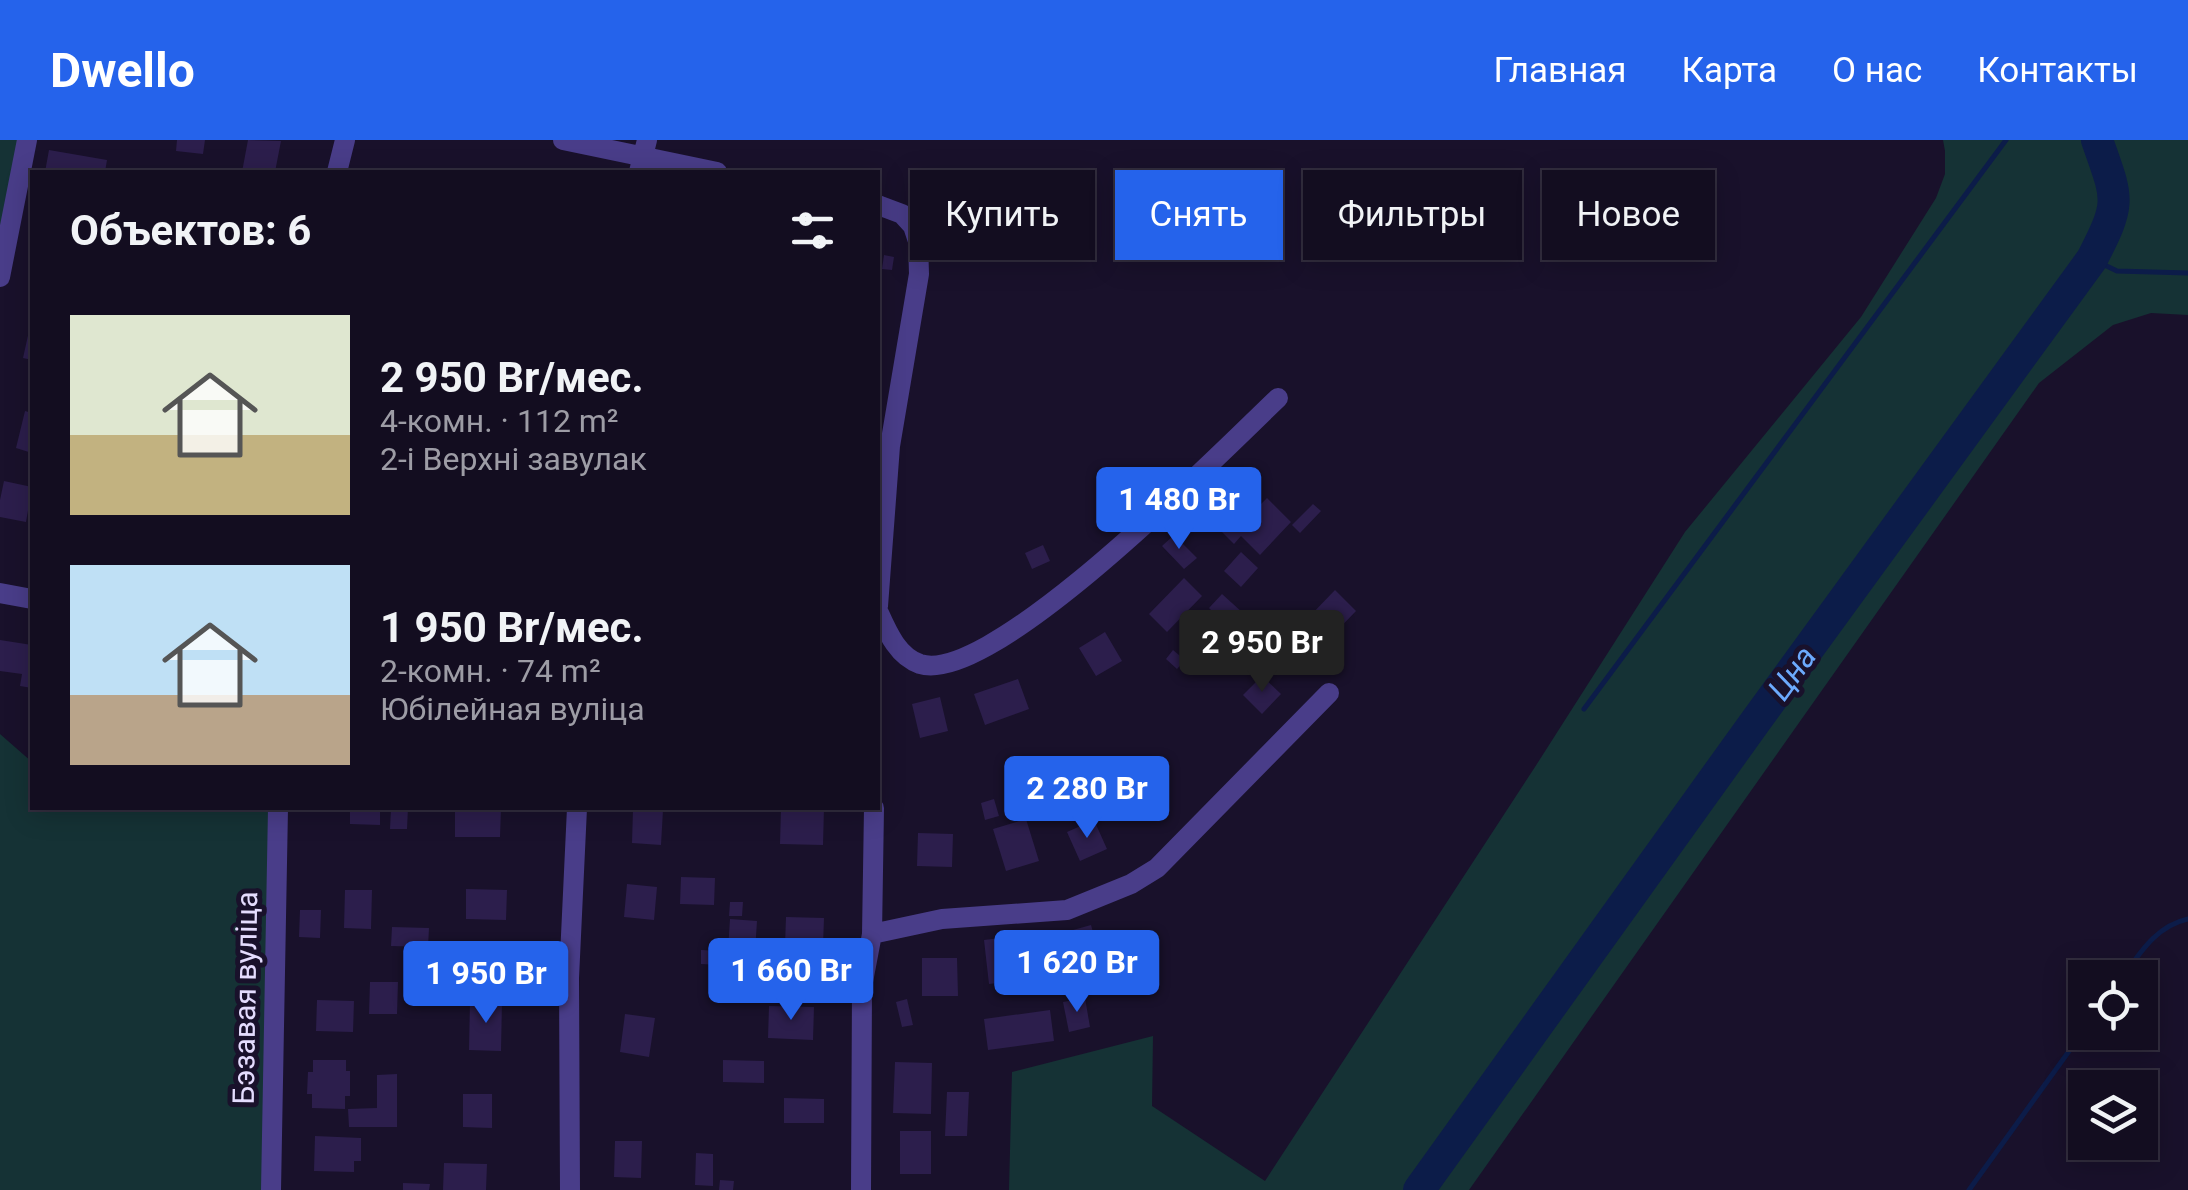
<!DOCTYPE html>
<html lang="ru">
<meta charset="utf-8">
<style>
:root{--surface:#130d20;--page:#1c1629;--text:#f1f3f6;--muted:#9d9ca5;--line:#322d3e;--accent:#2563eb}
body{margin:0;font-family:Roboto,sans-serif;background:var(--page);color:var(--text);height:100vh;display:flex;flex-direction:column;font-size:38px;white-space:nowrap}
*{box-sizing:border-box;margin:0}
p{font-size:32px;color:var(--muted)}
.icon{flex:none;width:55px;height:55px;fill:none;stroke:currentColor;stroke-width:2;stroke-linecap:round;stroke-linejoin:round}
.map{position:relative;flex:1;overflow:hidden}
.panel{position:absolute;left:30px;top:30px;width:850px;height:640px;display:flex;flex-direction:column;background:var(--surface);border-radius:0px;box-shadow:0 5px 25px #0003,0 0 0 2px var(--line)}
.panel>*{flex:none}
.top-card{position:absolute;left:910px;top:30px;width:950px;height:90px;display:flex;gap:20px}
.controls{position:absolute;left:2068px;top:820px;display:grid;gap:20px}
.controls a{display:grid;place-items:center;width:90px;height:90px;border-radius:0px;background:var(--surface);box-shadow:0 5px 25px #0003,0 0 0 2px var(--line);font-size:50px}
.price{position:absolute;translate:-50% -85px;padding:0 22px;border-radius:10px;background:var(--accent);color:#fff;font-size:32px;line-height:65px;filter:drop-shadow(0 2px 5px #0008)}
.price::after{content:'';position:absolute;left:50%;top:60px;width:30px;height:22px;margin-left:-15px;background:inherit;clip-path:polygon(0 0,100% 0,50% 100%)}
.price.selected{background:#222;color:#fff}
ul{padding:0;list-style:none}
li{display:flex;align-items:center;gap:30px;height:250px;padding:0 40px}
li span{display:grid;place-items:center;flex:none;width:280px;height:200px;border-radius:0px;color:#555}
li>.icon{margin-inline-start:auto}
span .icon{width:120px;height:120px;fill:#fffc;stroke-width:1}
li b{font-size:42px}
h2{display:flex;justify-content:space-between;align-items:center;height:120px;padding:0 40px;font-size:42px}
.tag{padding:0 35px;border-radius:0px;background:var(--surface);box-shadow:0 5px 25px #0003,0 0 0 2px var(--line);font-size:35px;line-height:90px}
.tag.selected{background:var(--accent);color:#fff}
header{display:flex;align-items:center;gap:60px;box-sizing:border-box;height:140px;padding:0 50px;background:var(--accent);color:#fff}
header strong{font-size:48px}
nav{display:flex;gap:55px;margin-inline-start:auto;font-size:35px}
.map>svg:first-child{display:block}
.green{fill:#153235}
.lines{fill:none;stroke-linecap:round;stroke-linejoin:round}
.stream{stroke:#0c1c49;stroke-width:5}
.river{stroke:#0c1c49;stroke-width:32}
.building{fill:#2c1e4c}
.street{stroke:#493d89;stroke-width:20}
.labels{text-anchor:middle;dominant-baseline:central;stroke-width:10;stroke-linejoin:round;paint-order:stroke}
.street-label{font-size:30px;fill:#e4dcfe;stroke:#19112b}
.water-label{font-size:32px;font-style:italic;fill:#6caafd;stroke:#19112b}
</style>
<header>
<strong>Dwello</strong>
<nav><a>Главная</a><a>Карта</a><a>О нас</a><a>Контакты</a></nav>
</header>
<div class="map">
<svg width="2188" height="1050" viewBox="0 0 2188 1050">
<rect width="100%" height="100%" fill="#19112b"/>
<path class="green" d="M0,0H27L0,137Z
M1943,0H2188V175L2151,173L2113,185L2039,243L1469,1050H1009L1012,932L1153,896L1152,966L1265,1041L1535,627L1685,392L1861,177L1936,58L1945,34V11Z
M0,594L32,622V668H286L275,1050H0Z"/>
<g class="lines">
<path class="stream" d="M2092,119L2117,131L2188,133
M1584,569L2006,0
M2122,838C2140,813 2156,786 2188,779
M1969,1050L2085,889"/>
<path class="river" d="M1419,1050L1755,582L2092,119C2122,61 2118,60 2097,0"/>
</g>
<path class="building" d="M177,0H205L203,14L176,11Z
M248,0L281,1L275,32H242Z
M49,10L107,20L105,32H45Z
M884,115L894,117L892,130L882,129Z
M29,191L32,192V220L23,218Z
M25,271L32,273V313L16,308Z
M4,341L32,347L26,382L0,377V360Z
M1228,348L1237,356L1244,348L1261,364L1267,358L1291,382L1260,415L1241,396L1234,404L1212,382L1225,368L1216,360Z
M1313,364L1321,371L1300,393L1292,385Z
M1174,395L1197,418L1184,429L1162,406Z
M1043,405L1050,421L1032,429L1025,413Z
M1241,412L1258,428L1241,447L1224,431Z
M1184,438L1202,456L1167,492L1149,474Z
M1335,450L1356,471L1329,499L1308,478Z
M1222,454L1243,473L1229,488L1209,468Z
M1105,492L1122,521L1096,536L1079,508Z
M0,500L32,505V548L20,546L22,534L0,531Z
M1173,510L1185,520L1177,529L1166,519Z
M1262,536L1281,554L1262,574L1243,555Z
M1018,539L1029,569L985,585L974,554Z
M940,557L948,591L920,598L912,564Z
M994,659L999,676L985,680L981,663Z
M350,668H380V685L350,684Z
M391,668H408L407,689H390Z
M455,668H501L500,697H455Z
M781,668H824L823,705L780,704Z
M633,669L663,670L661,705L632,703Z
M1026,679L1039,721L1006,731L993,689Z
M1094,680L1107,709L1080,721L1067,692Z
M918,693L953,694L952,727L917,726Z
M681,737L715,738L714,765L680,764Z
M627,744L657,747L654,780L624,777Z
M466,749L507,750L506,780L466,779Z
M345,750H372L371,789L344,788Z
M730,762H743L742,776H729Z
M300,770H321L320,798L299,797Z
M786,777L824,778L823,806L785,805Z
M730,779L757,781L755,812L728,810Z
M1091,785L1101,820L1058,832L1048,797Z
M392,787L429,788L428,807L391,806Z
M1032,794L1037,838L989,844L984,800Z
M701,810L720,811V825L701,824Z
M922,818H957L958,856H922Z
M415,838H426L425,858L415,857Z
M370,842H398L397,874H369Z
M1085,858L1090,887L1069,892L1063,862Z
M907,859L913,885L902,887L896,862Z
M317,860L354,861L353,892L316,891Z
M470,861H502L501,911L469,910Z
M769,866L814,867L813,900L768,898Z
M1050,870L1054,901L988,910L984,879Z
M625,874L655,878L649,917L620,912Z
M313,920H346V931H350V956H345V969L312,968V954H307L308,932H313Z
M723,920L764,921V943L723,942Z
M895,922L932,923L931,974L893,973Z
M397,934V987H349L348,969L377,968V935Z
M947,952H969L967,996H945Z
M463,954H492V988L463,987Z
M784,958L824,959V983H784Z
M900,991H931V1034H900Z
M315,996L361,998V1021H354V1032L314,1031Z
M615,1001H642L641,1038L614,1037Z
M696,1013L713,1014V1046L695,1045Z
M444,1023L487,1024L486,1050H443Z
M720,1040L734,1041L733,1050H719Z
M403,1043L430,1044L429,1050H403Z"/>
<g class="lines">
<path class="street" d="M563,0L717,32
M337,32L345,0
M639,32L647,0
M878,65L902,74L913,86L918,101L919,134L890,306L878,466
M0,137L27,0
M0,453L32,459
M878,471C887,491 897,516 920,524C992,547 1223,310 1278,258
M872,794L942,779L1067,770L1131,744L1157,728L1329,553
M271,1050L278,668
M570,1050L569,838L577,668
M861,1050L862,847L872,794L874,668"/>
</g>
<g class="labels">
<g class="street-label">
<text transform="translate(245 858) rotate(-89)">Бэзавая вуліца</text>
</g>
<g class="water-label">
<text transform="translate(1792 533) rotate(-54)">Цна</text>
</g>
</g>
</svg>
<div class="controls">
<a><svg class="icon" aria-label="locate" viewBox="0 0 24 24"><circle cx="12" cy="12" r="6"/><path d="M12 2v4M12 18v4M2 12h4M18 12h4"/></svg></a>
<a><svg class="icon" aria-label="layers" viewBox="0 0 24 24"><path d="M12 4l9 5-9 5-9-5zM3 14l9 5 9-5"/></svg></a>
</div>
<b class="price" style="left:1179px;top:412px">1 480 Br</b>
<b class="price selected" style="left:1262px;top:555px">2 950 Br</b>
<b class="price" style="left:1087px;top:701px">2 280 Br</b>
<b class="price" style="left:1077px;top:875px">1 620 Br</b>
<b class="price" style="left:791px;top:883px">1 660 Br</b>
<b class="price" style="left:486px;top:886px">1 950 Br</b>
<div class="top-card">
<a class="tag">Купить</a>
<a class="tag selected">Снять</a>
<a class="tag">Фильтры</a>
<a class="tag">Новое</a>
</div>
<section class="panel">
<h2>Объектов: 6<svg class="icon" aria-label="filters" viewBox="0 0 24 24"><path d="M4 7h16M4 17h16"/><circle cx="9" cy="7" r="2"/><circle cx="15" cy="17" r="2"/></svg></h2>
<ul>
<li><span style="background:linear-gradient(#dfe7d0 60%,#c2b280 0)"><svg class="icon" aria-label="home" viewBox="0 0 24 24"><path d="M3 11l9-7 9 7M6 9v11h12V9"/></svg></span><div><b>2 950 Br/мес.</b><p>4-комн. · 112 m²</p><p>2-і Верхні завулак</p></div></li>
<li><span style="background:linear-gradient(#bfe0f5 65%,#b9a48a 0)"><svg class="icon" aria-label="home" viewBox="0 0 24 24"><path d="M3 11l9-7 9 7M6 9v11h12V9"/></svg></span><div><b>1 950 Br/мес.</b><p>2-комн. · 74 m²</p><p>Юбілейная вуліца</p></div></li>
</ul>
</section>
</div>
